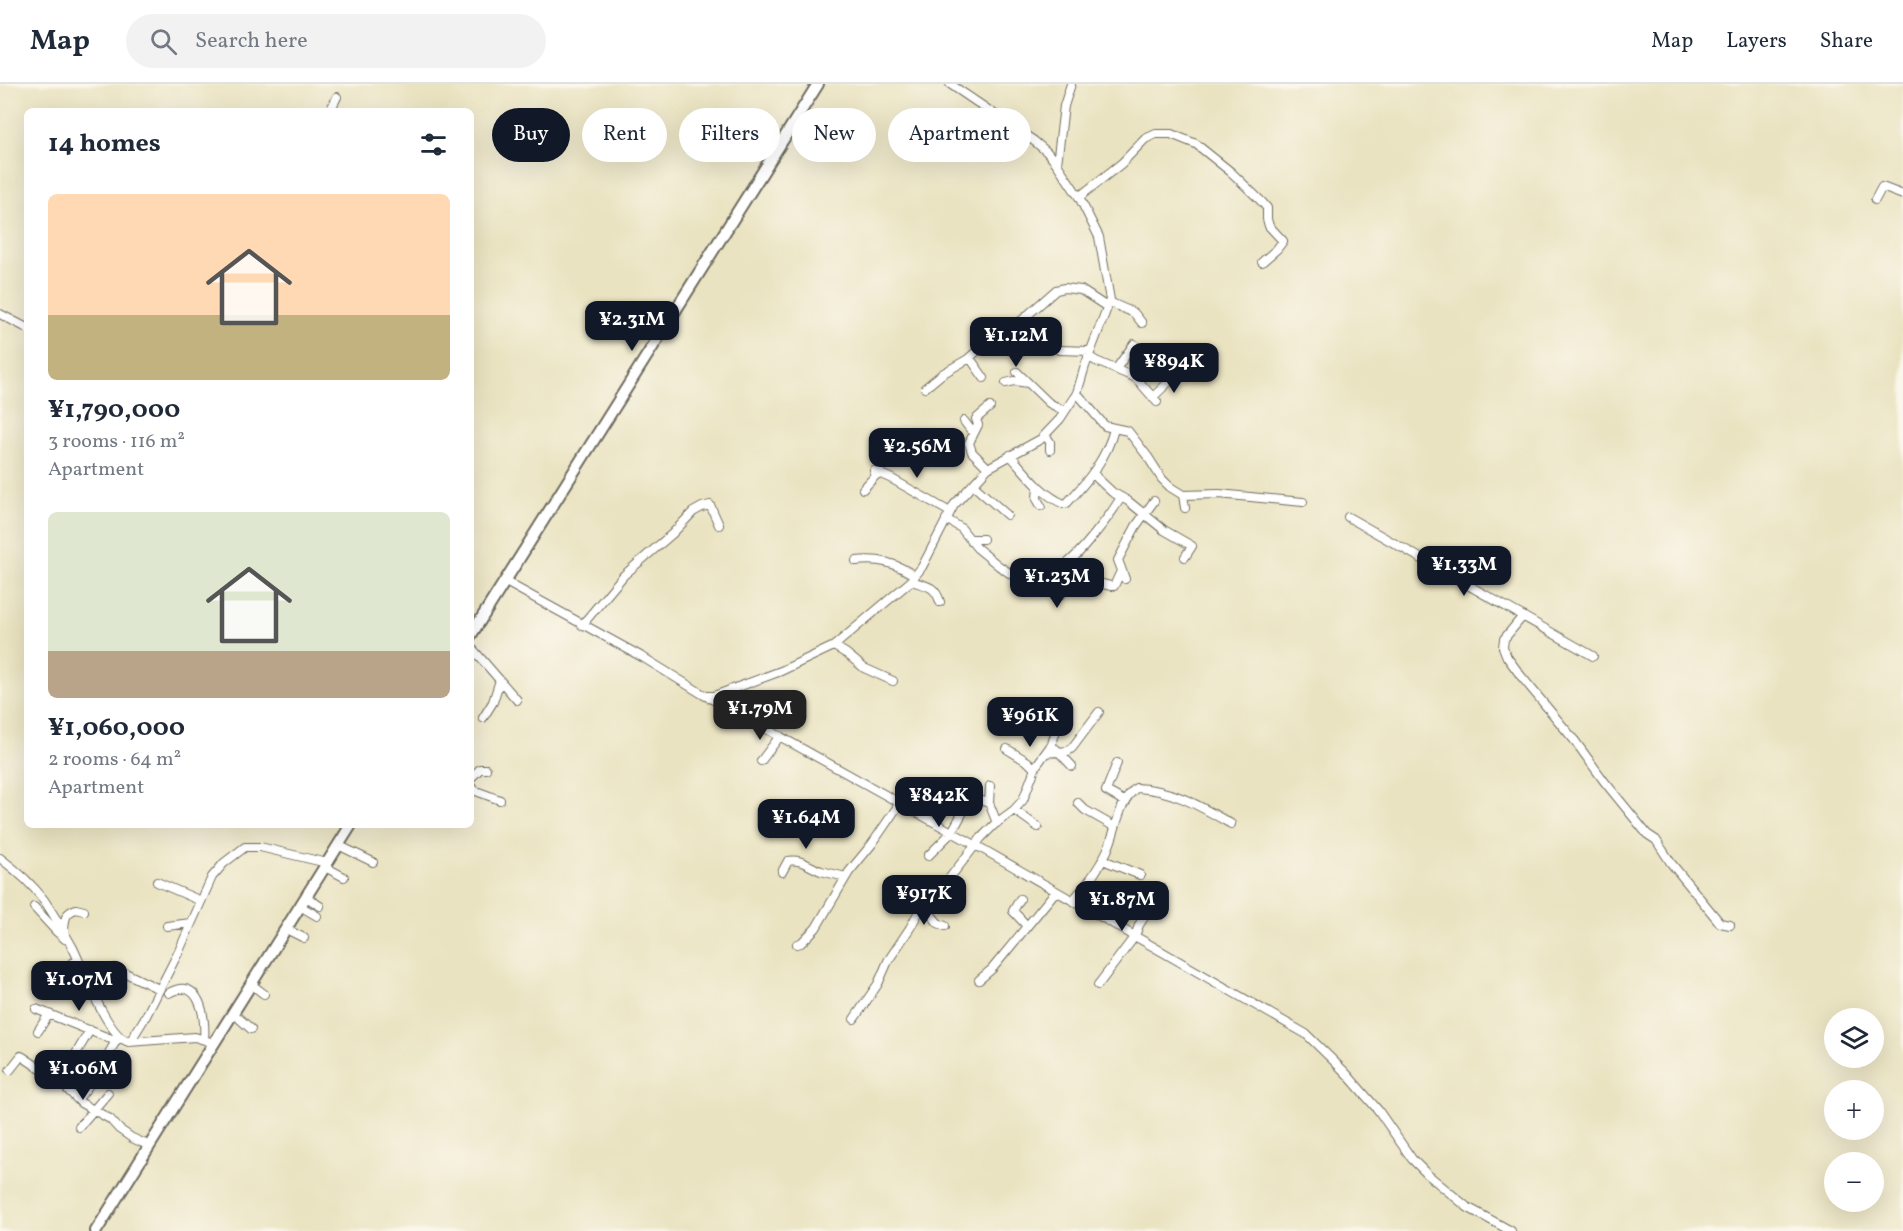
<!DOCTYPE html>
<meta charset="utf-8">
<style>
:root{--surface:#fff;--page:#f2f2f3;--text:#1f2937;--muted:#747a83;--line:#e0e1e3;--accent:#111827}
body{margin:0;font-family:Vollkorn,serif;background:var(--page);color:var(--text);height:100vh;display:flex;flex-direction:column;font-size:22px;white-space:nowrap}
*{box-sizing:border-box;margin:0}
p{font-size:20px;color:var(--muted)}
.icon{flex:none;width:33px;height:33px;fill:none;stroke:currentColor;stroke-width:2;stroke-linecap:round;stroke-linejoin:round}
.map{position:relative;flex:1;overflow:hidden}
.drawer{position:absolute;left:24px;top:24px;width:450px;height:720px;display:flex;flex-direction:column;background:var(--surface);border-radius:9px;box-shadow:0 6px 24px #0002}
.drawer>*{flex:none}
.guide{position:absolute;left:492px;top:24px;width:570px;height:54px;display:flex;gap:12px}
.tools{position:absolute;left:1824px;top:924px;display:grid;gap:12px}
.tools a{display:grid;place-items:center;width:60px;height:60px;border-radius:50%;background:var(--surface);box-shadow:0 6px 24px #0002;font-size:30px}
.price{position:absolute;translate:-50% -51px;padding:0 14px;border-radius:12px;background:var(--accent);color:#fff;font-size:20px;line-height:39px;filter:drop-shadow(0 2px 3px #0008)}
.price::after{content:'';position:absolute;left:50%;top:36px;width:18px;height:14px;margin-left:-9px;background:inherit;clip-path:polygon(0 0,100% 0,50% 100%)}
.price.selected{background:#222;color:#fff}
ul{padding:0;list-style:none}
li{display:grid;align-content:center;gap:12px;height:318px;padding:0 24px}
li span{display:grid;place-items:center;height:186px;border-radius:9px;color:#555}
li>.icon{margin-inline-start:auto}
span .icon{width:108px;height:108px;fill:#fffc;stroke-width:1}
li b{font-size:26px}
h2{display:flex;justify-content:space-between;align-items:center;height:72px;padding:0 24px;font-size:26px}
.chip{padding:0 21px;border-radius:27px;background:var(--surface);box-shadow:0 6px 24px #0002;font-size:21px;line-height:54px}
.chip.selected{background:var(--accent);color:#fff}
header{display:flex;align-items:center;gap:36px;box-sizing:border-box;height:84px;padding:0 30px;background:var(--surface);border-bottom:2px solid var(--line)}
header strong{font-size:28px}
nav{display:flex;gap:33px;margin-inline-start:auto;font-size:21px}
.search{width:420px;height:54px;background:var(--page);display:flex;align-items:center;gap:15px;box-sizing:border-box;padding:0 21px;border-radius:33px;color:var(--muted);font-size:22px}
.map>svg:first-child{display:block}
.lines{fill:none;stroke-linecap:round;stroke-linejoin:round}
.street-casing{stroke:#6e6b60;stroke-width:10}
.secondary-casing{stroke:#6e6b60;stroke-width:14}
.street{stroke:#fff;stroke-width:8}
.secondary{stroke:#fff;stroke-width:10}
</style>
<header>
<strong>Map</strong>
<div class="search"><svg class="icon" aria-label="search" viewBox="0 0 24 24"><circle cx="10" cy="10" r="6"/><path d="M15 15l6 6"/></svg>Search here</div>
<nav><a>Map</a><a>Layers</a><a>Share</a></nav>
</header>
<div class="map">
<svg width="1903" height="1147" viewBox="0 0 1903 1147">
<rect width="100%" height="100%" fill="#fbf7ec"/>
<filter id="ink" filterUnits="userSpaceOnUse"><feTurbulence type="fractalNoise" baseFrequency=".0167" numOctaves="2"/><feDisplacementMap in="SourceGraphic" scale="12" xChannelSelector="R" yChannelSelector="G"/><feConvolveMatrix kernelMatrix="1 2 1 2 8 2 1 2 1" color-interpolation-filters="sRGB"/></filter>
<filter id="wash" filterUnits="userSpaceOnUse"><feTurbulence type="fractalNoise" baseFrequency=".008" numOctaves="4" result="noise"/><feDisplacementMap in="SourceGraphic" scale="24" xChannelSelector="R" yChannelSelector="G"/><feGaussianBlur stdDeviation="1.35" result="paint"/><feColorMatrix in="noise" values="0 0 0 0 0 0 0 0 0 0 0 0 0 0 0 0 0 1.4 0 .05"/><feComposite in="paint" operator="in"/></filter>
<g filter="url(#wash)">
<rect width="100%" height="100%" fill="#eae3c1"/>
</g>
<g filter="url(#ink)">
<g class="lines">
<g class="street-casing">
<path id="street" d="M330,27L337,13
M1057,80L1064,22L1071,0
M1079,113L1122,79L1145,55L1156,50H1171L1196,60L1231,88L1262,118L1267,124V135L1269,142L1283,157L1277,165L1262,178
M1875,116L1882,103L1903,111
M1109,218L1134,229L1142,239
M0,230L27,244
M1059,266L1090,267
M1088,272L1096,277L1136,294L1157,318
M970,274L984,294
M1116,285L1134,260
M1017,288L1049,319L1065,327
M1136,294L1168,266
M1006,299L1014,297L1028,299
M925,304L942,290L968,275L978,266L1021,237L1056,206L1065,204L1081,206L1107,223
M1077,309L1105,342L1128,347L1148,373L1162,395L1170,403L1183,411L1185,424
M1153,313L1179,288
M964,337L973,349
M1045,351L1050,358V366
M1010,371C1026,389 1042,411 1064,420L1067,419C1087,398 1107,374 1114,345
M988,384L972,368L969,359L978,341L976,335L990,323
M874,387L892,395L950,428
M1093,388L1097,394L1112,408L1128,417L1164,446L1192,462L1185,473
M973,401L1007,431
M1038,402L1037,415L1041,422
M863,405L879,388L888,363
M1183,411L1219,410L1303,418
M1348,433L1593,572
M946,435L961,444L977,464L999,482L1038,508
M970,455H983
M856,477C879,474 896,479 915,492
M1070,479C1078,496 1094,498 1111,502H1114L1121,487
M1061,483C1075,478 1113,428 1121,413
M1125,495L1118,476L1136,442L1154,417
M504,497L644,574L704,611L727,623L986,767L1306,950L1345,988L1378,1026L1412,1075L1427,1090L1467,1123L1511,1147
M911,497C926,502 935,501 940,518
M1034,506L1040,504L1059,512L1064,507
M1523,532L1504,555L1503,563L1507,573L1521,592L1575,657L1604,697L1647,750L1656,756L1671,779L1716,834L1720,839L1730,841
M582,541L624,491L672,450L693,428L702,423L710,421L719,441
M834,562L847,570L864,584L893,597
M471,563L517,616
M706,612H714L781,587L834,562L911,497L922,483L954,421L988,384L1041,355L1060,335L1077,309L1085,282L1110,216L1099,153L1079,113L1057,80L1047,68L1034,57L950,0
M483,634L493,618L500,596
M1007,665L1028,678L1035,685
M1056,665L1072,682
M1046,669L1068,667L1072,664L1099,628
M761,677L780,652
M1117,679L1106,707L1126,718
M471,694L480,685H486
M471,703L476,707L500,716
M969,713L989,719L997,739
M989,719L990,702
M1078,719L1085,726L1115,743
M1014,726L1038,743
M338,761L373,778
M928,772L952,748L964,726
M0,774C16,786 32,800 44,816C54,831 64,848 73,864C83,884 107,953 129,958L195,953L214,959
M1103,776L1140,791
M325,783L344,793
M782,788L788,777C800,774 810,783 821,787C829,789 838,791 846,793
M157,798L201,817
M306,813L320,822
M1020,815L1013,827L1027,842
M1073,816C1087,801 1098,787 1107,767C1117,746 1117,720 1136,704C1172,705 1200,722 1231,740
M922,820L938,839L945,842
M300,822L317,832
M34,823L57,848L65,855
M167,842L191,839
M286,845L304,854
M64,847C65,836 64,829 76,825L84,827
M797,860L801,859L816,844L849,788L872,760L900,719
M115,884L159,905
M85,891L89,889L104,893
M979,896L992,885L1056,807
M251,900L264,910
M1098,901L1135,852L1139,841L1162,805
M57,902V893L72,879L79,877
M169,909C200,891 206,934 204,955
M36,925L111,955H121
M233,929L251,945
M854,935L878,900L888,877L910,844L924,818L948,796L981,754L995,740L1014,726L1023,716L1036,682L1052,660L1059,636
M38,947L49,930
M130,958L146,932L179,867L212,793L224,779L245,763H260L327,779
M74,973L90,946
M10,986L21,972L23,973L60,998L81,1019L110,1035L119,1045L132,1054L150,1062
M78,1015L93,996L116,957
M79,1043L108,1009"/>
</g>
<g class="secondary-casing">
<path id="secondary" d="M471,551L818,0
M96,1147L351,741"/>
</g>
<use href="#street" class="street"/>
<use href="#secondary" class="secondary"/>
</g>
</g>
</svg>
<div class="tools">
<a><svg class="icon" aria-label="layers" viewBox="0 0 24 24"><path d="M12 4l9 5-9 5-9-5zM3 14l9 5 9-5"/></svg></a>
<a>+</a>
<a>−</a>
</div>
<b class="price" style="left:632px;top:268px">¥2.31M</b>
<b class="price" style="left:1016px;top:284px">¥1.12M</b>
<b class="price" style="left:1174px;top:310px">¥894K</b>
<b class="price" style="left:917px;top:395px">¥2.56M</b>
<b class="price" style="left:1464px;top:513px">¥1.33M</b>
<b class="price" style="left:1057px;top:525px">¥1.23M</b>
<b class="price selected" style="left:760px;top:657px">¥1.79M</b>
<b class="price" style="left:1030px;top:664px">¥961K</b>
<b class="price" style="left:939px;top:744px">¥842K</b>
<b class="price" style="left:806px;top:766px">¥1.64M</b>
<b class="price" style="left:924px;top:842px">¥917K</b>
<b class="price" style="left:1122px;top:848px">¥1.87M</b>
<b class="price" style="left:79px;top:928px">¥1.07M</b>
<b class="price" style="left:83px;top:1017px">¥1.06M</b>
<div class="guide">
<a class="chip selected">Buy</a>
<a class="chip">Rent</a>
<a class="chip">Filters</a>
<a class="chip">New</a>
<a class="chip">Apartment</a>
</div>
<section class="drawer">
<h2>14 homes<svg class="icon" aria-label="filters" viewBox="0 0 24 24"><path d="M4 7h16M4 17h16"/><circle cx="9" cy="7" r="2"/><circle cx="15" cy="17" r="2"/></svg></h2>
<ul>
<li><span style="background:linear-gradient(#ffd9b3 65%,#c2b280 0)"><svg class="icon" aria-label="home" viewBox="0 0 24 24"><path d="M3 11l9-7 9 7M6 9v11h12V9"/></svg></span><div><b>¥1,790,000</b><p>3 rooms · 116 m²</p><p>Apartment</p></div></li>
<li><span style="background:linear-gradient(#dfe7d0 75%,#b9a48a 0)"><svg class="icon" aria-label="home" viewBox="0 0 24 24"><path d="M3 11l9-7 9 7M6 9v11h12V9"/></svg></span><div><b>¥1,060,000</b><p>2 rooms · 64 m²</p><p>Apartment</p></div></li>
</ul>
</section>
</div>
